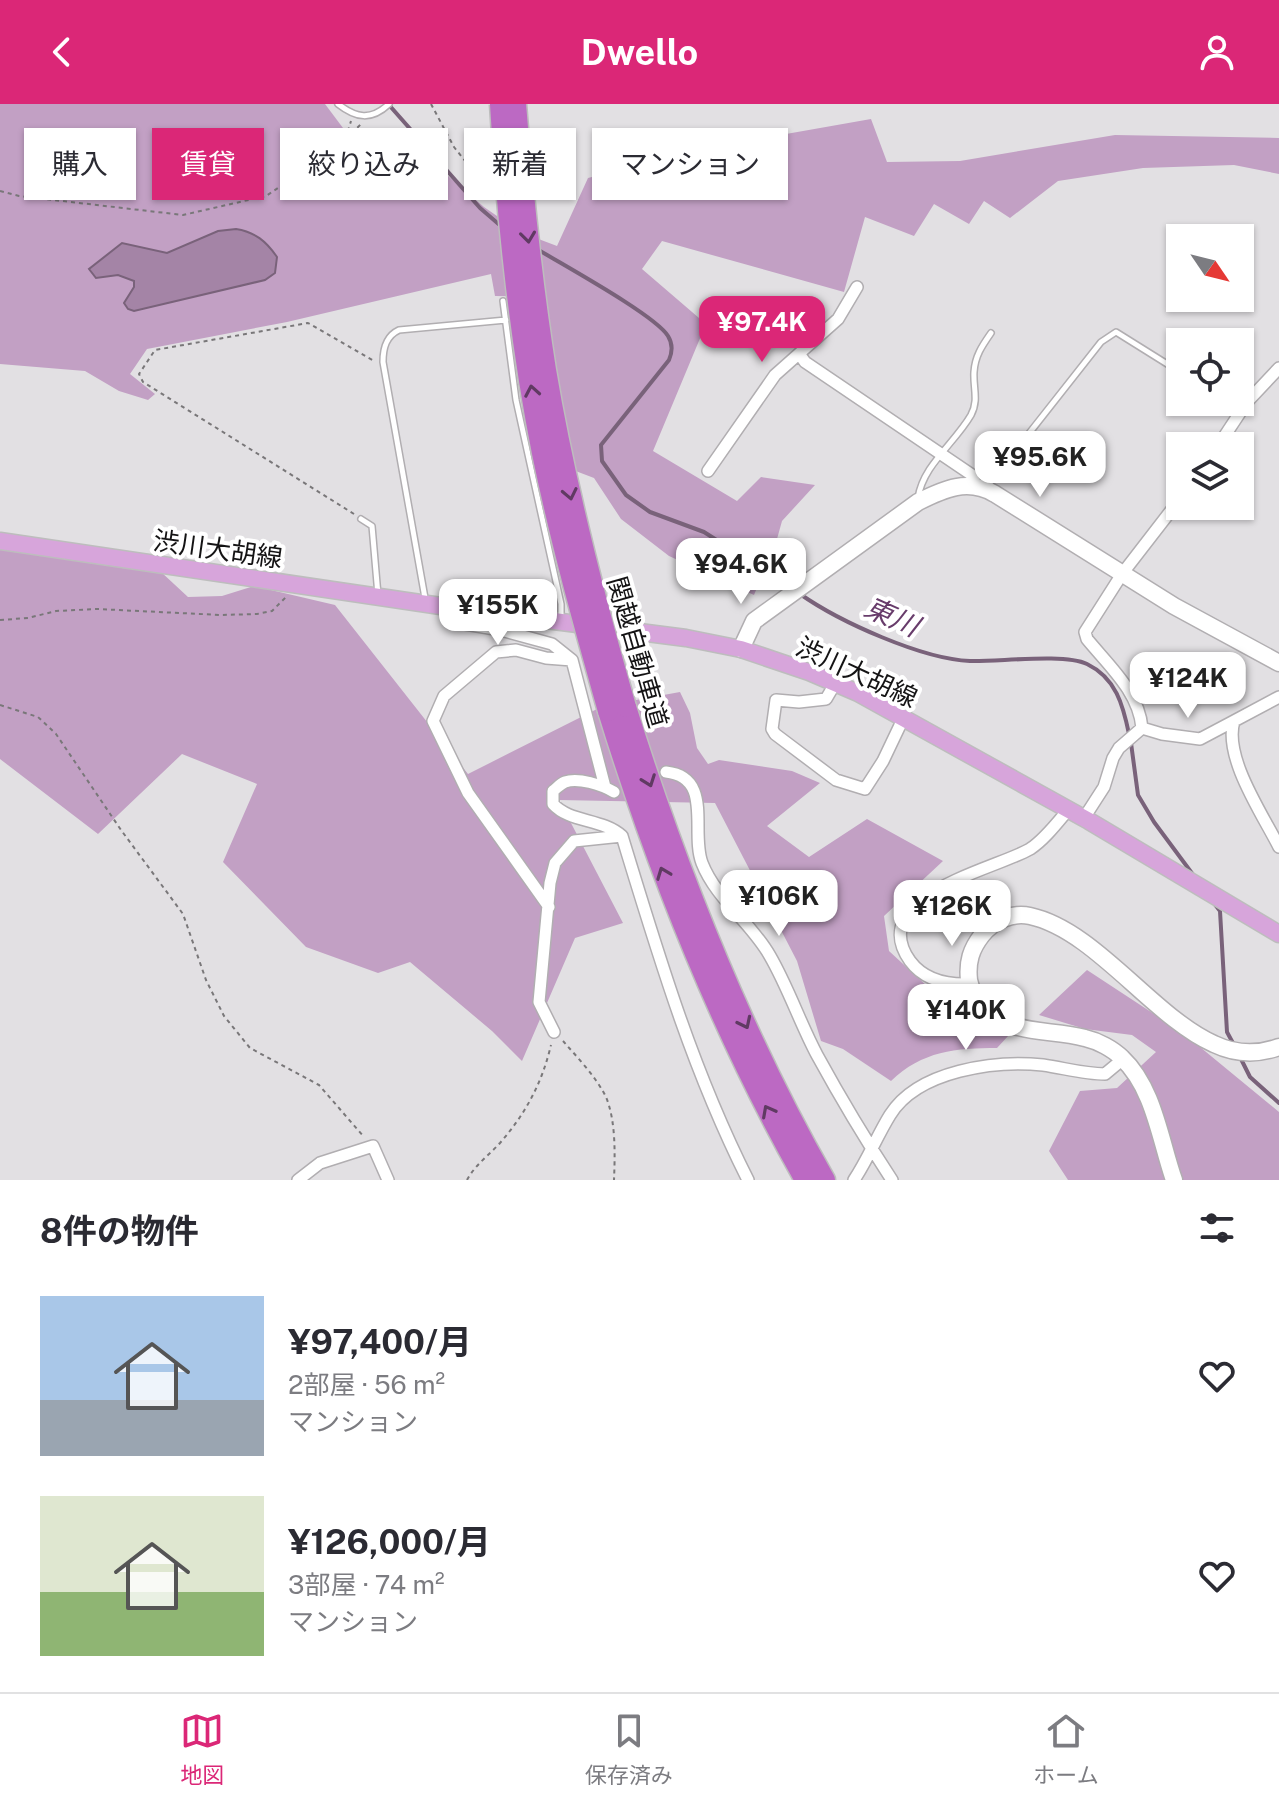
<!DOCTYPE html>
<html lang="ja">
<meta charset="utf-8">
<style>
:root{--surface:#fff;--page:#f2f2f3;--text:#2b2b33;--muted:#7c7c81;--line:#e1e1e2;--accent:#db2777}
body{margin:0;font-family:"Public Sans","Noto Sans JP",sans-serif;background:var(--page);color:var(--text);height:100vh;display:flex;flex-direction:column;font-size:30px;white-space:nowrap}
*{box-sizing:border-box;margin:0}
p{font-size:26px;color:var(--muted)}
.icon{flex:none;width:44px;height:44px;fill:none;stroke:currentColor;stroke-width:2;stroke-linecap:round;stroke-linejoin:round}
.map{position:relative;height:1076px;overflow:hidden}
.side{display:flex;flex-direction:column;background:var(--surface);flex:1}
.side>*{flex:none}
.banner{position:absolute;left:24px;top:24px;width:800px;height:72px;display:flex;gap:16px}
.needle{width:52px;rotate:125deg}
.controls{position:absolute;left:1166px;top:120px;display:grid;gap:16px}
.controls a{display:grid;place-items:center;width:88px;height:88px;border-radius:0px;background:var(--surface);box-shadow:0 2px 6px #0004;font-size:40px}
.price{position:absolute;translate:-50% -68px;padding:0 18px;border-radius:16px;background:#fff;color:#222;font-size:26px;line-height:52px;filter:drop-shadow(0 2px 4px #0008)}
.price::after{content:'';position:absolute;left:50%;top:48px;width:24px;height:18px;margin-left:-12px;background:inherit;clip-path:polygon(0 0,100% 0,50% 100%)}
.price.selected{background:var(--accent);color:#fff}
ul{padding:0;list-style:none}
li{display:flex;align-items:center;gap:24px;height:200px;padding:0 40px}
li span{display:grid;place-items:center;flex:none;width:224px;height:160px;border-radius:0px;color:#555}
li>.icon{margin-inline-start:auto}
span .icon{width:96px;height:96px;fill:#fffc;stroke-width:1}
li b{font-size:34px}
h2{display:flex;justify-content:space-between;align-items:center;height:96px;padding:0 40px;font-size:34px}
.chip{padding:0 28px;border-radius:0px;background:var(--surface);box-shadow:0 2px 6px #0004;font-size:28px;line-height:72px}
.chip.selected{background:var(--accent);color:#fff}
header{display:flex;justify-content:space-between;align-items:center;height:104px;padding:0 40px;background:var(--accent);color:#fff;font-size:36px;font-weight:700}
.tab-bar{display:flex;justify-content:space-around;align-items:center;height:112px;border-top:2px solid var(--line);background:var(--surface);font-size:22px;color:var(--muted)}
.tab-bar a{display:grid;justify-items:center;gap:4px}
.tab-bar .selected{color:var(--accent)}
.map>svg:first-child{display:block}
.forest{fill:#c2a0c4}
.water{fill:#a484a6;stroke:#79627a;stroke-width:2}
.lines{fill:none;stroke-linecap:round;stroke-linejoin:round}
.stream{stroke:#79627a;stroke-width:4}
.lane-casing{stroke:#b1aeb1;stroke-width:8}
.street-casing{stroke:#b1aeb1;stroke-width:14}
.secondary-casing{stroke:#b1aeb1;stroke-width:19}
.primary-casing{stroke:#bdbdbd;stroke-width:19}
.highway-casing{stroke:#bdbdbd;stroke-width:23}
.path{stroke:#797779;stroke-width:2;stroke-dasharray:4 4;stroke-linecap:butt}
.lane{stroke:#fff;stroke-width:5}
.street{stroke:#fff;stroke-width:11}
.secondary{stroke:#fff;stroke-width:16}
.primary{stroke:#d7a5db;stroke-width:16}
.highway{stroke:#bc69c3;stroke-width:20}
.highway-bridge-casing{stroke:#bdbdbd;stroke-width:23;stroke-linecap:butt}
.highway-bridge{stroke:#bc69c3;stroke-width:20}
.oneway{stroke:#603a63}
.labels{text-anchor:middle;dominant-baseline:central;stroke-width:8;stroke-linejoin:round;paint-order:stroke}
.street-label{font-size:26px;fill:#141314;stroke:#fff}
.water-label{font-size:28px;font-style:italic;fill:#683c6b;stroke:#fff}
</style>
<header><svg class="icon" aria-label="back" viewBox="0 0 24 24"><path d="M15 5l-7 7 7 7"/></svg>Dwello<svg class="icon" aria-label="person" viewBox="0 0 24 24"><circle cx="12" cy="8" r="4"/><path d="M4 21q1-7 8-7t8 7"/></svg></header>
<div class="map">
<svg width="1279" height="1076" viewBox="0 0 1279 1076">
<rect width="100%" height="100%" fill="#e2e0e3"/>
<path class="forest" d="M0,0H325L343,24L418,46L484,103L520,128L557,142L588,74L689,47L871,15L887,58L960,57L1115,31L1279,34V70L1234,61L1143,64L1058,77L1010,114L984,97L969,120L934,100L914,132L865,113L844,188L662,137L642,165L706,220L653,347L737,397L761,373L815,381L782,417L777,435L754,491L669,452L621,415L594,374L573,366L540,193L495,192L491,170L287,218L147,245L130,270L155,290L148,296L119,287L85,267L0,260Z
M0,445L160,467L188,493L222,492L254,482L335,501L468,670L603,602L680,588L690,609L697,644L708,660L719,656L792,667L820,679L767,722L809,753L867,715L943,757L884,812L889,847L940,894L966,892C977,910 990,923 1009,931L997,944C956,944 922,947 891,977L843,945L821,937L797,857L715,699L559,696L623,819L575,834L522,957L492,927L410,858L378,869L306,843L223,758L257,680L182,650L98,730L0,655Z
M1087,866L1183,929L1279,1008V1076H1068L1049,1047L1080,987L1117,984L1156,948L1132,931L1085,925L1039,911Z"/>
<path class="water" d="M236,125C255,128 266,137 277,153L275,169L265,176L134,207L128,205L124,199L134,183V177L118,171L96,174L89,165L122,139L167,149L218,127Z"/>
<g class="lines">
<path class="stream" d="M389,1L480,104L502,123
M537,145C563,161 655,211 668,232C673,240 672,249 669,256L601,341L602,357L626,391L650,408L704,428L793,485
M800,490C840,518 922,555 970,557C998,558 1064,549 1087,560C1116,574 1123,601 1129,630
M1131,639L1138,691L1154,718L1194,772
M1213,798L1220,807L1227,928L1234,941
M1240,953L1250,973L1279,999"/>
<g class="lane-casing">
<path id="lane" d="M338,0C356,14 371,17 389,0
M503,197L516,296L561,500V515
M1228,298L1241,306
M986,384L1101,238L1116,228L1180,268
M918,394C923,361 955,339 971,311C979,296 973,284 974,268C975,252 982,242 991,229
M361,415L372,422L378,491
M425,494L383,258C383,244 386,232 399,226L506,216"/>
</g>
<g class="street-casing">
<path id="street" d="M800,251L805,258L972,371L976,382
M1218,342L1247,298L1279,264
M708,367L775,271L838,215L857,183
M461,505L465,520L501,526L552,540L572,556L605,683
M836,578L826,595L799,598L776,596L772,625L775,630L836,676L865,685L883,657L903,615
M1279,593L1234,617C1223,653 1263,711 1279,743
M1142,624L1162,630L1200,635L1234,617
M666,668C714,673 690,728 702,759C716,795 751,818 770,852C788,883 800,919 817,951C840,993 865,1035 892,1076
M614,688C602,681 578,673 565,678C560,680 557,684 553,687V700C570,719 602,714 622,732C658,850 692,965 748,1076
M1084,714L1104,683L1113,654L1119,644L1142,624C1139,588 1109,562 1087,535L1085,528L1122,470L1180,395
M549,803L468,689L433,617L444,592L496,548L516,546L546,554L572,556
M970,880C947,881 924,876 910,857C864,792 996,765 1030,745C1044,736 1057,719 1068,706
M554,928L539,898L550,779L555,759L574,737L622,732
M298,1076L320,1059L373,1042L388,1076
M854,1076C868,1055 877,1032 890,1011C918,966 996,956 1043,961C1064,964 1084,970 1105,970L1123,955"/>
</g>
<g class="secondary-casing">
<path id="secondary" d="M741,545L754,517L918,398C944,385 968,374 995,390L1174,502L1279,559
M1174,1076C1160,1036 1154,984 1122,954C1113,945 1098,937 1085,934C1048,924 1012,933 983,902C976,895 971,886 969,876C967,858 971,845 982,831C993,817 1012,808 1030,812C1095,826 1153,913 1214,940C1235,950 1257,951 1279,943"/>
</g>
<g class="primary-casing">
<path id="primary" d="M0,437L461,505L686,534L741,545L809,568L858,589L1089,717L1279,830"/>
</g>
<g class="highway-casing">
<path id="highway" d="M626,603C677,766 740,927 825,1076
M608,607C658,769 721,928 805,1076"/>
</g>
<path class="path" d="M431,0L454,43L490,88
M346,35L361,20
M0,87L19,92L183,111L266,92L323,54L345,36L351,17
M718,198L738,211L771,214L779,219L792,240
M354,410L143,278L139,270L155,246L308,219L374,257
M0,516L28,514L56,507L97,505L221,511L257,510L272,507L287,492
M0,601L38,613L56,630L121,726L183,810L206,876L224,912L250,944L319,981L364,1033
M563,937C578,954 596,973 606,993C616,1017 615,1051 614,1076
M467,1076C475,1061 489,1051 500,1039C526,1009 542,979 551,941"/>
<use href="#lane" class="lane"/>
<use href="#street" class="street"/>
<use href="#secondary" class="secondary"/>
<use href="#primary" class="primary"/>
<use href="#highway" class="highway"/>
<g class="highway-bridge-casing">
<path id="highway-bridge" d="M500,0C507,117 519,234 542,349C560,436 584,522 608,607
M516,0C523,89 532,178 546,266C565,380 594,492 626,603"/>
</g>
<use href="#highway-bridge" class="highway-bridge"/>
</g>
<defs><path id="oneway-chevron" d="M-2-3.5L2.5 0L-2 3.5" fill="none" stroke-width="1.6" stroke-linecap="round" stroke-linejoin="round" transform="scale(2)"/></defs>
<g class="oneway">
<use href="#oneway-chevron" transform="translate(528 133) rotate(83)"/>
<use href="#oneway-chevron" transform="translate(532 287) rotate(-100)"/>
<use href="#oneway-chevron" transform="translate(570 390) rotate(78)"/>
<use href="#oneway-chevron" transform="translate(649 677) rotate(70)"/>
<use href="#oneway-chevron" transform="translate(663 769) rotate(-111)"/>
<use href="#oneway-chevron" transform="translate(745 919) rotate(64)"/>
<use href="#oneway-chevron" transform="translate(768 1007) rotate(-118)"/>
</g>
<g class="labels">
<g class="street-label">
<text transform="translate(218 445) rotate(8)">渋川大胡線</text>
<text transform="translate(638 548) rotate(74)">関越自動車道</text>
<text transform="translate(857 568) rotate(25)">渋川大胡線</text>
</g>
<g class="water-label">
<text transform="translate(892 512) rotate(24)">東川</text>
</g>
</g>
</svg>
<div class="controls">
<a><svg class="needle" viewBox="-14 -14 28 28"><path d="M0-13l5 13h-10z" fill="#e53935"/><path d="M0 13l5-13h-10z" fill="#7c7c81"/></svg></a>
<a><svg class="icon" aria-label="locate" viewBox="0 0 24 24"><circle cx="12" cy="12" r="6"/><path d="M12 2v4M12 18v4M2 12h4M18 12h4"/></svg></a>
<a><svg class="icon" aria-label="layers" viewBox="0 0 24 24"><path d="M12 4l9 5-9 5-9-5zM3 14l9 5 9-5"/></svg></a>
</div>
<b class="price selected" style="left:762px;top:260px">¥97.4K</b>
<b class="price" style="left:1040px;top:395px">¥95.6K</b>
<b class="price" style="left:741px;top:502px">¥94.6K</b>
<b class="price" style="left:498px;top:543px">¥155K</b>
<b class="price" style="left:1188px;top:616px">¥124K</b>
<b class="price" style="left:779px;top:834px">¥106K</b>
<b class="price" style="left:952px;top:844px">¥126K</b>
<b class="price" style="left:966px;top:948px">¥140K</b>
<div class="banner">
<a class="chip">購入</a>
<a class="chip selected">賃貸</a>
<a class="chip">絞り込み</a>
<a class="chip">新着</a>
<a class="chip">マンション</a>
</div>
</div>
<section class="side">
<h2>8件の物件<svg class="icon" aria-label="filters" viewBox="0 0 24 24"><path d="M4 7h16M4 17h16"/><circle cx="9" cy="7" r="2"/><circle cx="15" cy="17" r="2"/></svg></h2>
<ul>
<li><span style="background:linear-gradient(#a9c7e8 65%,#9aa5b1 0)"><svg class="icon" aria-label="home" viewBox="0 0 24 24"><path d="M3 11l9-7 9 7M6 9v11h12V9"/></svg></span><div><b>¥97,400/月</b><p>2部屋 · 56 m²</p><p>マンション</p></div><svg class="icon" aria-label="heart" viewBox="0 0 24 24"><path d="M12 20l-8-8c-3-5 5-10 8-4 3-6 11-1 8 4z"/></svg></li>
<li><span style="background:linear-gradient(#dfe7d0 60%,#8fb573 0)"><svg class="icon" aria-label="home" viewBox="0 0 24 24"><path d="M3 11l9-7 9 7M6 9v11h12V9"/></svg></span><div><b>¥126,000/月</b><p>3部屋 · 74 m²</p><p>マンション</p></div><svg class="icon" aria-label="heart" viewBox="0 0 24 24"><path d="M12 20l-8-8c-3-5 5-10 8-4 3-6 11-1 8 4z"/></svg></li>
</ul>
</section>
<nav class="tab-bar">
<a class="selected"><svg class="icon" aria-label="map" viewBox="0 0 24 24"><path d="M3 6l6-2 6 2 6-2v14l-6 2-6-2-6 2zM9 4v14M15 6v14"/></svg>地図</a>
<a><svg class="icon" aria-label="saved" viewBox="0 0 24 24"><path d="M7 4h10v16l-5-4-5 4z"/></svg>保存済み</a>
<a><svg class="icon" aria-label="home" viewBox="0 0 24 24"><path d="M3 11l9-7 9 7M6 9v11h12V9"/></svg>ホーム</a>
</nav>
